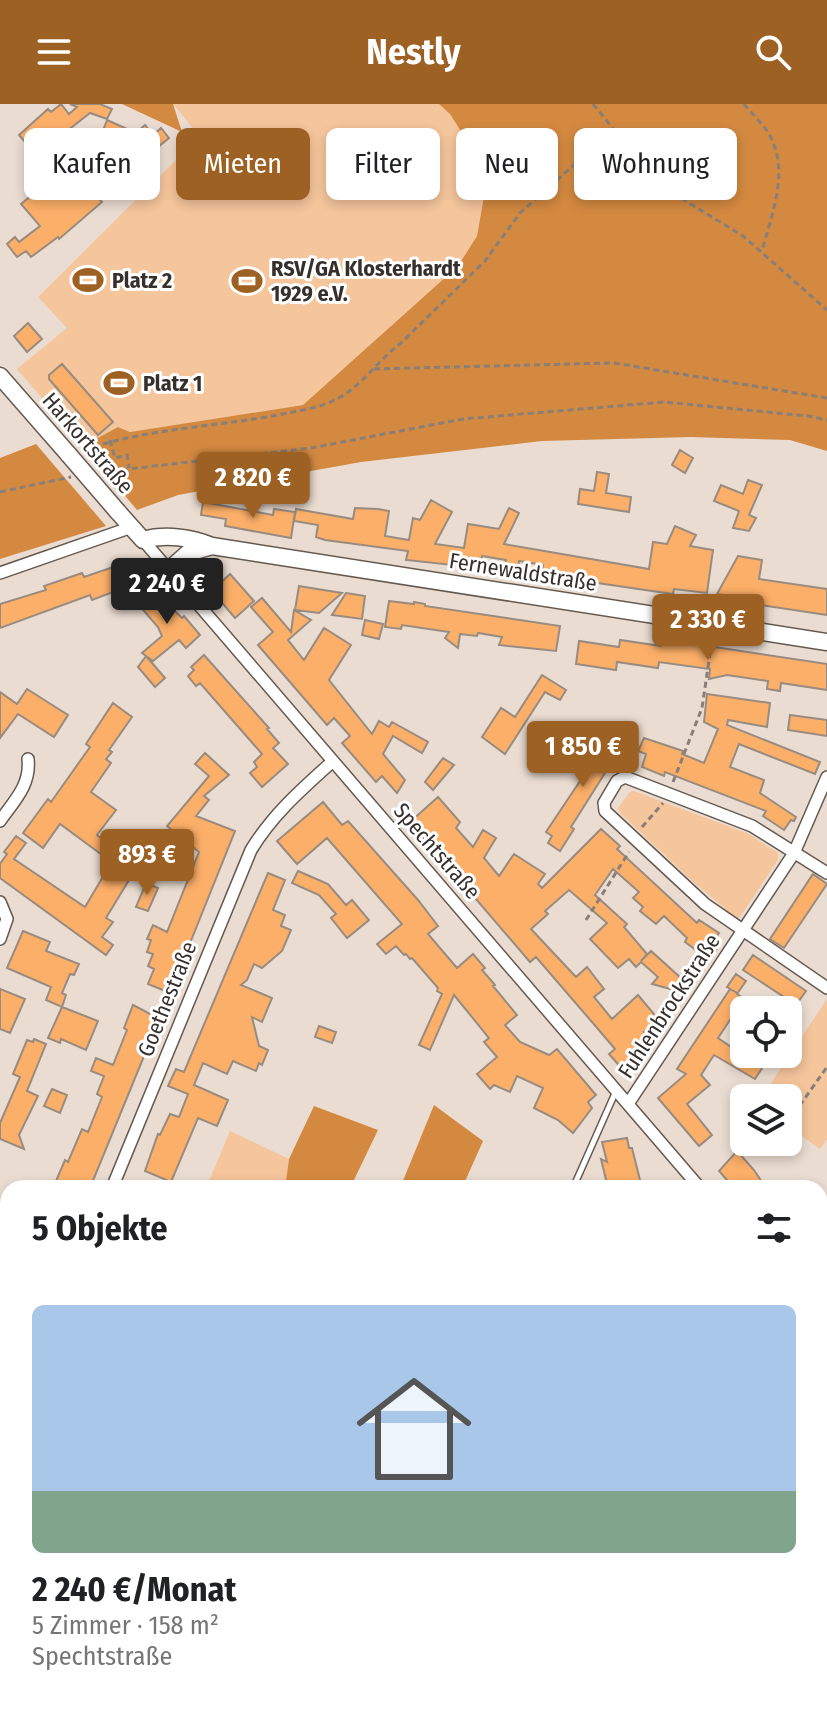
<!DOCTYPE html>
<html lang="de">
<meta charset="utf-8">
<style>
:root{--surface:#fff;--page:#f6f6f6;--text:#202124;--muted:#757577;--accent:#9d6123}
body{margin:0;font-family:"Fira Sans Condensed",sans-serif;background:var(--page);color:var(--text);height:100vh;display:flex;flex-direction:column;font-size:30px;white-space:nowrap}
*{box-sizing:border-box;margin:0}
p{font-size:26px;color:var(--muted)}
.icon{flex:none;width:44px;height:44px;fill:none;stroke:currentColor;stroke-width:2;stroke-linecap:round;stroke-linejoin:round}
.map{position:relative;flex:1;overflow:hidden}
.side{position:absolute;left:0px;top:1076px;width:828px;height:538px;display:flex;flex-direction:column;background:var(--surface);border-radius:24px 24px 0 0;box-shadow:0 4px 12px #0003}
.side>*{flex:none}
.top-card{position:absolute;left:24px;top:24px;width:780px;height:72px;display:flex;gap:16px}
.tools{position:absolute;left:730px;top:892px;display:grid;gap:16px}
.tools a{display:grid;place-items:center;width:72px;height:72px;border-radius:12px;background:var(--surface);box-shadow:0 4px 12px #0003;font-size:40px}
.price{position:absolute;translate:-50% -68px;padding:0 18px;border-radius:8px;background:var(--accent);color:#fff;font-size:26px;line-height:52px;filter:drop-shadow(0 2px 4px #0008)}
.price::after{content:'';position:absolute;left:50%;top:48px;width:24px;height:18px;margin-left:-12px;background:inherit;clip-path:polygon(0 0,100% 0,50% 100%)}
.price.selected{background:#222;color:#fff}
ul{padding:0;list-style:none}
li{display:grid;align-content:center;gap:16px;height:424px;padding:0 32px}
li span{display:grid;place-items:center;height:248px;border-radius:12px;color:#555}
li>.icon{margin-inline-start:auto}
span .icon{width:144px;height:144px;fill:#fffc;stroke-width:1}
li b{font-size:34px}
h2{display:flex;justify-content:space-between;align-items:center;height:96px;padding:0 32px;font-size:34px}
.pill{padding:0 28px;border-radius:12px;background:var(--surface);box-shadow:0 4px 12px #0003;font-size:28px;line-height:72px}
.pill.selected{background:var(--accent);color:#fff}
header{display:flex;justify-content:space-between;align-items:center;height:104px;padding:0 32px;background:var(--accent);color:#fff;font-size:36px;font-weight:700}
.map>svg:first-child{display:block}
.built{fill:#e4d0be}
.green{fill:#f5c59b}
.forest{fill:#d38940}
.building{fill:#fcaf68;stroke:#988b80;stroke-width:2}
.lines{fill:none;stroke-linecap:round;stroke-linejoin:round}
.lane-casing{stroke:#65594f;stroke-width:8}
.street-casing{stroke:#65594f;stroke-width:14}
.secondary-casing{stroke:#65594f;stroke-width:19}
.path{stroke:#897f78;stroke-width:3;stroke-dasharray:6 4;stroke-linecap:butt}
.lane{stroke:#fff;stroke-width:5}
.street{stroke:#fff;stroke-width:11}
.secondary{stroke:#fff;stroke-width:16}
.secondary-bridge-casing{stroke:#65594f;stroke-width:19;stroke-linecap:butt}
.secondary-bridge{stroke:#fff;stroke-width:16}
.labels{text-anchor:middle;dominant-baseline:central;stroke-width:6;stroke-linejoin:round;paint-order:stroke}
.poi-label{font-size:22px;font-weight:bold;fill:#36302c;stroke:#fff;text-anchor:start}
.street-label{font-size:22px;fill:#36302c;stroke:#fff}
</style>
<header><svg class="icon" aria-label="menu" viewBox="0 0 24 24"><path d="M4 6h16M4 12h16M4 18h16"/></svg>Nestly<svg class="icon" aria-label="search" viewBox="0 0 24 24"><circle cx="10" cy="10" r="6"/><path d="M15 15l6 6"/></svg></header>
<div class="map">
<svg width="827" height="1613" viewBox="0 0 827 1613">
<rect width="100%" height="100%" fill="#eadcd0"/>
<path class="built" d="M0,1177L8,1181V1274L0,1293Z
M327,1606H422L420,1612L423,1613H325Z"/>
<path class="green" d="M173,0H439L450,9L488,70L477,132L458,162L303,301L130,328L118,323L83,342L17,265L67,224L38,193L175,57L181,62L206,40Z
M634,687L749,730L778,749V756L740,813L736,815L726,808L727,806L692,777L621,710L618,704L630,688Z
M827,895V1035L820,1045L788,1022V994H761Z
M230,1027L289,1055L285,1084H206Z
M820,1585L827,1592V1613H769L761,1606H820Z
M422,1606H518L515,1613H423L420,1612Z"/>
<path class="forest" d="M122,0H173L182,28Z
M439,0H827V347L790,336L691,333L542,337L361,358L178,391L137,406L83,342L118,323L130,328L303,301L458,162L477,132L488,70L450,10Z
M36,340L106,422L0,455V354Z
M434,1001L483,1037L462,1084H400Z
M314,1002L378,1026L353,1078L364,1084H285L289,1055Z"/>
<path class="building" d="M61,0L69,10L77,3L70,0H100L112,5L107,15L90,9L48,42L50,44L38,53L19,31L48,5L51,8Z
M107,16L136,29L145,21L153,31L161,24L169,34L133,63L134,64L107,88L109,89L100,96L102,98L59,135L58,133L31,153L26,147L17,153L7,140L15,133L19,138L40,122L21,100L48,78V71H72L75,50L91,68L115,47L101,32Z
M28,219L42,235L27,248L14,232Z
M62,260L113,318L98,331L49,275V271Z
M680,346L693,354L685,369L672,361Z
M597,368L609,370L606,389L631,393L629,408L578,400L580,385L594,387Z
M748,376L762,381L749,411L756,414L749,427L733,424L739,407L714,397L721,381L743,390Z
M431,396L452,408L435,440L464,444L468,420L499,425L509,404L519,409L504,440L649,465L653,438L667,440L675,422L696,431L690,442L713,446L707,489L674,485L673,490L542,471L543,461L519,457L517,472L504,470L506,456L482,452L480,464L406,456L408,447L325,436L316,433L318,421L294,417L296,405L353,415L355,404L378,405L389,407L385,432L409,436L413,414L420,416Z
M203,398L273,411L274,405L295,408L291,434L225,422L226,415L201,411Z
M738,452L762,456L759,475L827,485V511L754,500V503L734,500L735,493L717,490Z
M122,460L129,482L92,496L90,491L0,524V500L46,486L44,482L82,469L84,473Z
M230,470L254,497L235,514L212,487Z
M299,482L317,485L342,489L319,509L295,506Z
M154,486L182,514L184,512L200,531L186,544L179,536L153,557L142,549L162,532L158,523L138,500Z
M346,489L365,492L362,515L332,511Z
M262,494L291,528L294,506L311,516L288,536L304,556L324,524L351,541L329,576L372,630L379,617L389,623L392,618L428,638L422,649L393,632L383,650L405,676L397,689L382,672L376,678L342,639L350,632L334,614L327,621L258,541L273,528L251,503Z
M389,497L414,500V498L425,500V502L560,522L556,547L499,541L502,533L478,529L477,532L460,530L458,544L445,534L449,528L402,521L401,525L385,523Z
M365,516L383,520L379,535L362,531Z
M662,535L827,560V586L781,579L780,587L767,585L768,577L727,571L709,575L710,565L659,558L658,564L617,558L616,566L576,560L579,537L619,543L620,536L661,542Z
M204,551L269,624L267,625L279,639L273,644L288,660L262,683L250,669L257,663L254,658L262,650L200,579L196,582L188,572L194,566L191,563Z
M146,552L165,574L155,583L138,563Z
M542,571L566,586L560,596L545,588L505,650L482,633L501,604L515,613Z
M27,585L68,611L54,633L18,610L0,634V588L17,600Z
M707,590L770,599L767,623L728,616L727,621L820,658L815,670L739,640L730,663L764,676L760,689L796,713L794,717L791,716L784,726L763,712L766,707L665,668L664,672L642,663L646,650L638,647L644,634L683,647L682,650L704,659L718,625L704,618Z
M113,599L132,613L109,646L112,648L106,655L111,659L91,688L116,706L97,731L116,746L109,756L60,720L43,744L23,729L48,695L51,698L90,643L86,640Z
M790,611L827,616V632L788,626Z
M604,630L622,642L571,723L574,725L560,747L548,739L552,732L546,728L584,671L577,667L582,655L589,645L592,647Z
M205,649L229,671L204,692L209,696L196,712L235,727L170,889L148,880L154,865L148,862L153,850L147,848L151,836L147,835L153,821L167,828L199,748L167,722L209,672L195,660Z
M443,654L454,661L433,686L425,678Z
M438,693L460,718L456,724L473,743L483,726L496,734L484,754L499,772L514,750L545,770L538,780L542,784L601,725L620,742L617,745L697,819L699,816L719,829L712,839L718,843L711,854L704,852L685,838L687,834L664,812L656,820L640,807L643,803L633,794L639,788L613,765L595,791L627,820L624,823L647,850L641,857L651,847L682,875L674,886L652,880L658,873L641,858L636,863L629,855L618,864L590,835L607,819L569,786L545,807L548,810L531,825L576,873L587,863L604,885L594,893L612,915L638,891L659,916L644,928L651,936L634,950L638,955L624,967L609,950L615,945L598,925L536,853L530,858L410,718Z
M323,698L342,721L348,717L418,796L438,822L428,830L457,864L473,850L485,864L482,866L495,881L493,882L517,911L505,921L520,938L549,951L557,945L596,991L588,998L592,1004L573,1029L558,1016L534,1004L543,984L517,972L510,988L494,981L490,985L477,970L497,953L484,938L489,934L454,891L430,946L419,941L442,890L437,887L438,884L412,854L410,855L406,850L404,851L396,842L386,850L377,840L402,820L327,734L297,760L277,737Z
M16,732L26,739L14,755L85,803L111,759L132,771L106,814L113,818L102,833L113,841L106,851L0,774V760L7,750L4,748Z
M298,767L328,780L346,801L352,796L369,816L347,834L331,814L336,810L319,791L292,779Z
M268,769L285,776L273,806L285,811L281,822L291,826L282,847L262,864L254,860L247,876L241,881L272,894L262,918L252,913L259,942L268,946L262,961L259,959L256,967L233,957L227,970L203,959L194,981L228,996L217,1022L198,1014L171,1078L145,1067L158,1030L160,1031L170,1010L179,1013L188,990L168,982L176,965L184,968Z
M813,770L827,780L784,844L770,835Z
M146,779L158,784L148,807L136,803Z
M23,827L50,838L46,847L79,860L74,871L70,870L62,889L66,891L62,903L46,896L51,883L7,864Z
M753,851L806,887L796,901L743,866Z
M736,870L746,877L737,890L763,906H744V913L736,907L718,934L752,957L756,951L766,958L755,975L714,951L701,971L710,981L687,1000L712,1031L699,1042L658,994L686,970L677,965L730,885L737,889L727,883Z
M0,885L25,895L10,929L0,925Z
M133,901L156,913L148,934L151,935L90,1084H53L65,1056L68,1058L82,1025L88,1028L102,993L97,990L104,972L91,967L96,954L113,961L127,926L124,924Z
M62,903L98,917L86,946L61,935L60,939L48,934Z
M319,922L336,928L332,939L315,933Z
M34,935L46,940L27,987L38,992L19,1031L24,1045L0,1035V1019L20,973L13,970L27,936L33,938Z
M52,985L67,991L60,1009L44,1002Z
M627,1034L629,1044H632L642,1084H608L601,1055L607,1058L602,1038Z
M737,1047L754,1066L766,1084H734L719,1067Z"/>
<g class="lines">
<g class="lane-casing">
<path id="lane" d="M573,1084L616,987"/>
</g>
<g class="street-casing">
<path id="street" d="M143,436L700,1084
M0,469L132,423
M0,717C14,697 31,681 28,655
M827,769L752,722L625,673L617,677L604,699L605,707L705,800L827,884
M0,798L7,815L0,835
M628,1000L794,749L827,673
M112,1084L251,746C273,710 302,685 333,657
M0,1139L8,1145
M820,1225L827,1233
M0,1356L8,1336
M820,1579L827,1587
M697,1606L711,1613
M314,1613L316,1606
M525,1613L528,1606"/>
</g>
<g class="secondary-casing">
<path id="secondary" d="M0,272L69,351
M118,408L143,436C165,430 191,433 212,442L827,538
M169,466L188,449L212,442
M0,1552L8,1556
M98,1606L111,1613"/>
</g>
<path class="path" d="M593,0L647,66L671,88L743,132L827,206
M744,0C752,10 762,19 769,30C790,67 772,109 762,147
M578,59L646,66
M374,265L614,259L827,294
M110,336L115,354L127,351L129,364
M84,346C147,324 217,323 283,310C301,306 320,304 337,295C362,282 378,256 401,239L485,157L520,109L613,26
M102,368L311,344L463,315L664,298L808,312L827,316
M0,388L71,373
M673,678L702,604L712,536
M642,723L663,699
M586,816L629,748
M788,1018L827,963"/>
<use href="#lane" class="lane"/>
<use href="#street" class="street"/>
<use href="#secondary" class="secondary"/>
<g class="secondary-bridge-casing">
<path id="secondary-bridge" d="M69,351L118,408"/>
</g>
<use href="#secondary-bridge" class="secondary-bridge"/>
</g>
<defs>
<g id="stadium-bare" transform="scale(2.4)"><path d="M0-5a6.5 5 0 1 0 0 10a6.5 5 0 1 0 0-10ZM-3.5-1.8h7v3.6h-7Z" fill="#9d6123" stroke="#fff" stroke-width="2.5" paint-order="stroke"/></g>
</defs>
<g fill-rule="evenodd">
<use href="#stadium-bare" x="88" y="176"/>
<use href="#stadium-bare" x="247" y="177"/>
<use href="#stadium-bare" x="119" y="279"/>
</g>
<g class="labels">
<g class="poi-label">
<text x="271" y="164">RSV/GA Klosterhardt<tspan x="271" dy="25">1929 e.V.</tspan></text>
<text x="112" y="176">Platz 2</text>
<text x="143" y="279">Platz 1</text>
</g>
<g class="street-label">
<text transform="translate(88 339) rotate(49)">Harkortstraße</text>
<text transform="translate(523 468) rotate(9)">Fernewaldstraße</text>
<text transform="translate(437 747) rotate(49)">Spechtstraße</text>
<text transform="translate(167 895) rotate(-68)">Goethestraße</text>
<text transform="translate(669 902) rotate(-57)">Fuhlenbrockstraße</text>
</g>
</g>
</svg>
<div class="tools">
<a><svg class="icon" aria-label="locate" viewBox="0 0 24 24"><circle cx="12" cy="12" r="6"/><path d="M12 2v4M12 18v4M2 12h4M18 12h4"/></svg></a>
<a><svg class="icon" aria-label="layers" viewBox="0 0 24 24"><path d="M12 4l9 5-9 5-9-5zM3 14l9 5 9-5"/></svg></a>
</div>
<b class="price" style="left:253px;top:416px">2 820 €</b>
<b class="price selected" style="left:167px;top:522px">2 240 €</b>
<b class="price" style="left:708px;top:558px">2 330 €</b>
<b class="price" style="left:583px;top:685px">1 850 €</b>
<b class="price" style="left:147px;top:793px">893 €</b>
<div class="top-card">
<a class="pill">Kaufen</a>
<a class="pill selected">Mieten</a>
<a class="pill">Filter</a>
<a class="pill">Neu</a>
<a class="pill">Wohnung</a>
</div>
<section class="side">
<h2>5 Objekte<svg class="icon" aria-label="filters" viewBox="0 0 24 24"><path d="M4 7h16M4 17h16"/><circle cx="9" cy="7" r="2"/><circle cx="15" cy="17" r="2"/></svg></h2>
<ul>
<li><span style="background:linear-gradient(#a9c7e8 75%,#7fa58c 0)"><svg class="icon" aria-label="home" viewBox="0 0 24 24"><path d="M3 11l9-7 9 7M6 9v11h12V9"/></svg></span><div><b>2 240 €/Monat</b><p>5 Zimmer · 158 m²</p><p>Spechtstraße</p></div></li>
</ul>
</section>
</div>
